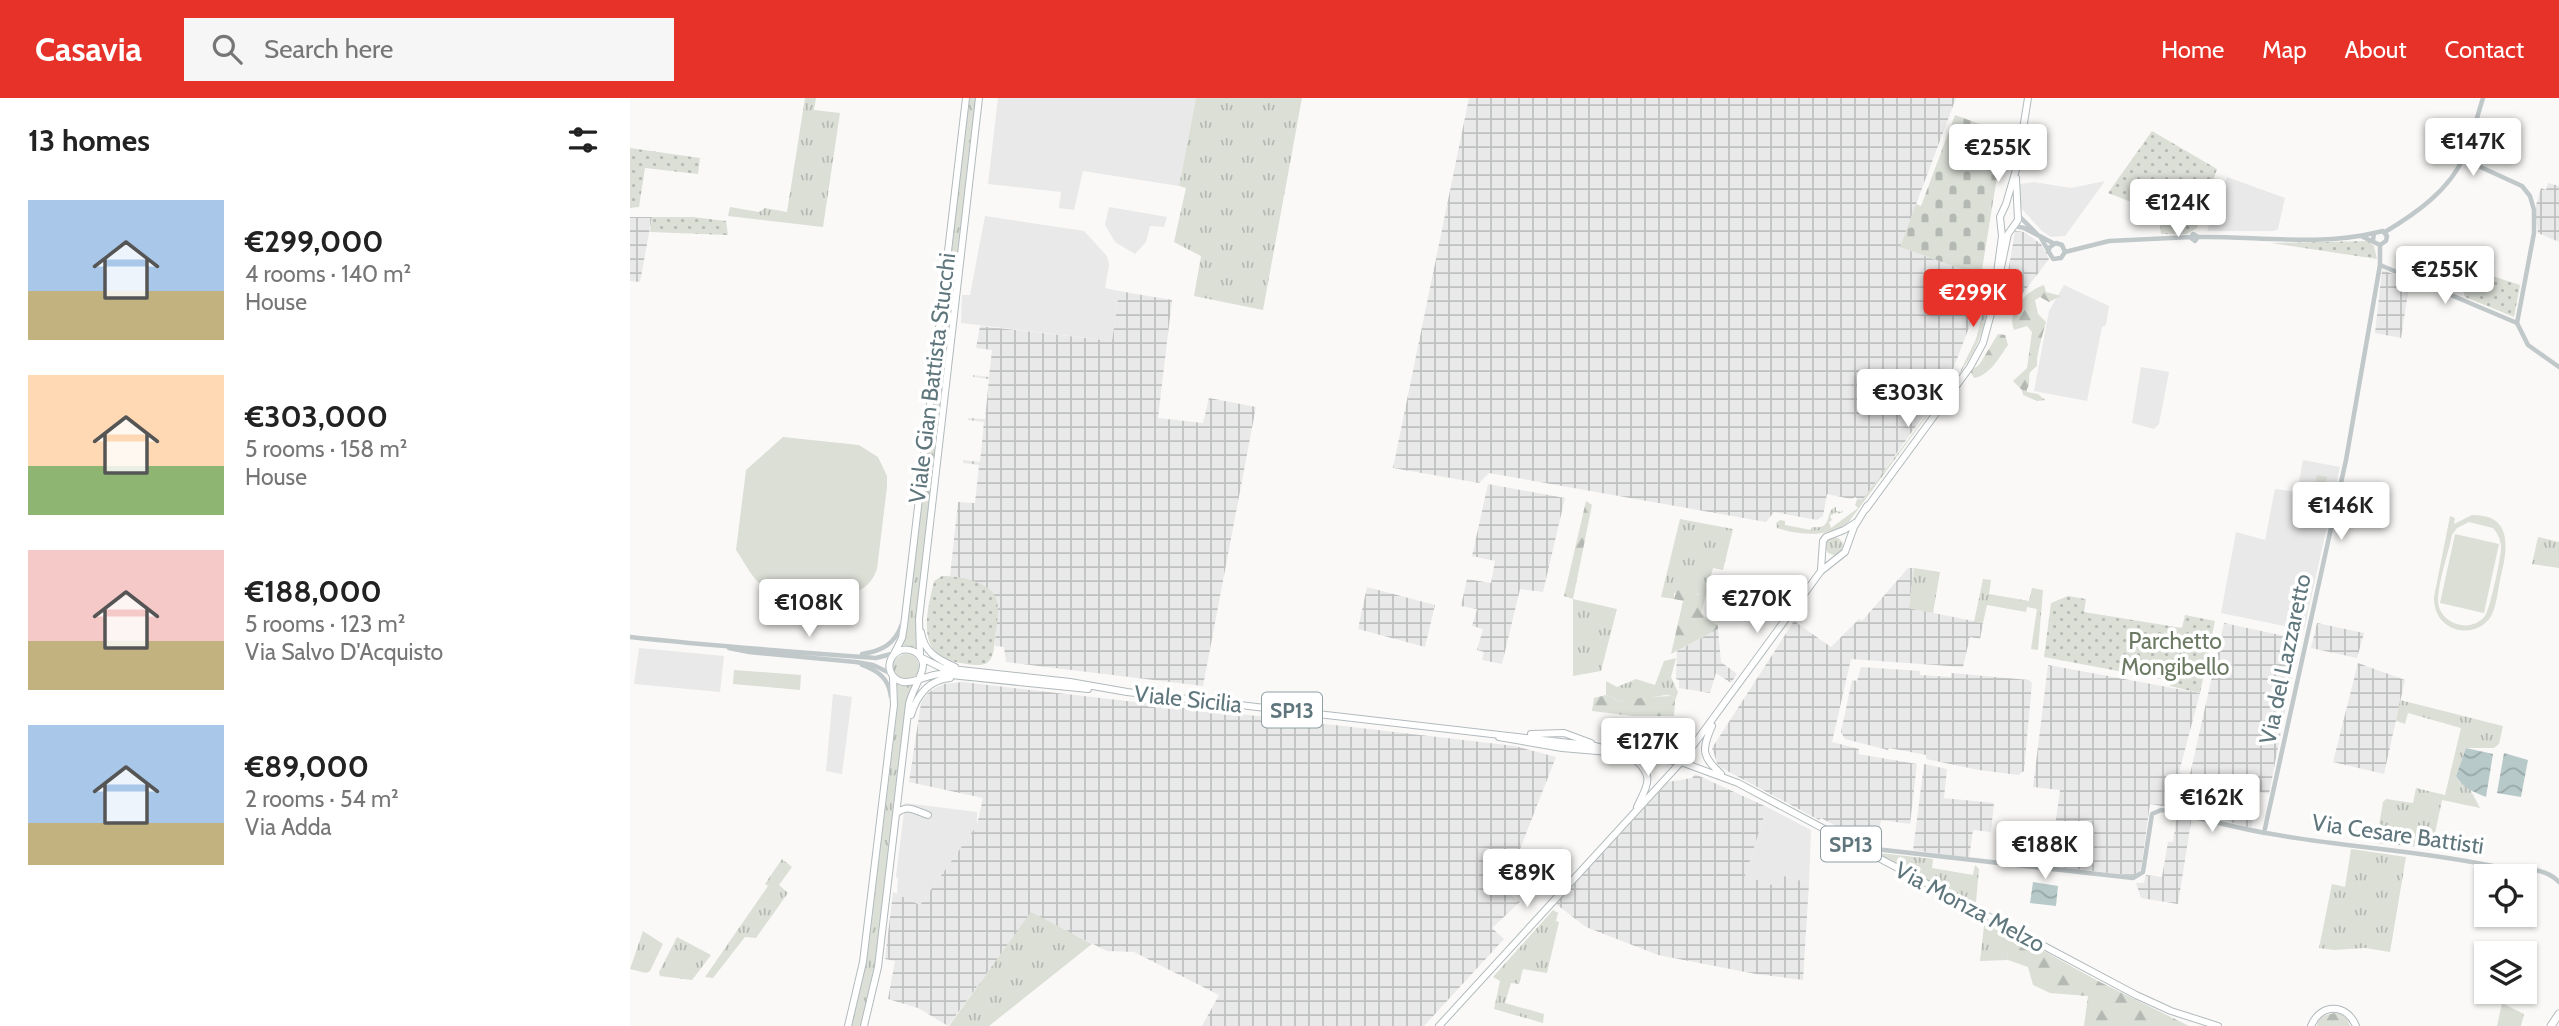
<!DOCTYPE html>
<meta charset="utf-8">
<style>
:root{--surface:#fff;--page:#f6f6f6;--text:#222;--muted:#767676;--accent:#e7322a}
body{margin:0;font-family:Cabin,sans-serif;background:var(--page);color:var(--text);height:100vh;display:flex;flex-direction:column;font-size:26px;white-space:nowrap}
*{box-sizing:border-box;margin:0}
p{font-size:23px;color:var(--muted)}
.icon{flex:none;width:38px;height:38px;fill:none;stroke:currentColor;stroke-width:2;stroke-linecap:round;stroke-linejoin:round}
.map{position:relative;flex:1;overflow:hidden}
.sheet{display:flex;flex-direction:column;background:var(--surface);width:630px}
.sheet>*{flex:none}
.fabs{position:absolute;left:1844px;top:766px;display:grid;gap:14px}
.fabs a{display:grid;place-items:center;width:63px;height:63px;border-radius:0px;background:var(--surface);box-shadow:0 2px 5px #0004;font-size:35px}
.price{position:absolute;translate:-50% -60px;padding:0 16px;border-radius:7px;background:#fff;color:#222;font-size:23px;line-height:46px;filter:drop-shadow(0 2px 4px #0008)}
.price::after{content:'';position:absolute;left:50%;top:42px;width:21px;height:16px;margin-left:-10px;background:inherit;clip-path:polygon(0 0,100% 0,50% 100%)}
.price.selected{background:var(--accent);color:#fff}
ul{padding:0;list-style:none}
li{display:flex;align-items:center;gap:21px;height:175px;padding:0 28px}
li span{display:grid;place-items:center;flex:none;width:196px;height:140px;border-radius:0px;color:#555}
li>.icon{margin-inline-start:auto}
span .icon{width:84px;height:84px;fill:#fffc;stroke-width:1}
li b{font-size:30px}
h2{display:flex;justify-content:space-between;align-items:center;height:84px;padding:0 28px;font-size:30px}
header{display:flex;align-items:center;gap:42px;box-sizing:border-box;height:98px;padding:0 35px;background:var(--accent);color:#fff}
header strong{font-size:33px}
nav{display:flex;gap:38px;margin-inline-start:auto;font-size:24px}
.search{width:490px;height:63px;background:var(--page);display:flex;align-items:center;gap:18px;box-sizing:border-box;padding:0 24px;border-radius:0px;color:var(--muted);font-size:26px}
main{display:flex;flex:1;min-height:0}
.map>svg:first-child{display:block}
.built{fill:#e8e9e8}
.industrial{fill:url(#industrial-grid)}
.grass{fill:url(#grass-tufts)}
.forest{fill:url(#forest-firs)}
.cemetery{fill:url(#cemetery-stones)}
.park{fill:url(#park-dots)}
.garden{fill:#dbdfd6;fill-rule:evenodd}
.water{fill:url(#water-waves)}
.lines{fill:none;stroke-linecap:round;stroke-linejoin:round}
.major-casing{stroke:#b2babd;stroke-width:8}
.highway-casing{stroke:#b4bbbd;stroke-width:9}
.minor{stroke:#c1c8ca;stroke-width:4.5}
.major{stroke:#fff;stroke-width:6}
.highway{stroke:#fff;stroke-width:7}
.labels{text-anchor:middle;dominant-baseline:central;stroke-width:7;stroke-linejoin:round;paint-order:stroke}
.shield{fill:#fff;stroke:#8f9fa4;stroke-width:2}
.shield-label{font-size:21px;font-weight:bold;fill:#5f767d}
.street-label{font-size:23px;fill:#5f767d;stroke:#fff}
.park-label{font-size:23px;fill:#6c7a63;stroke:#fff}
</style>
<header>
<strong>Casavia</strong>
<div class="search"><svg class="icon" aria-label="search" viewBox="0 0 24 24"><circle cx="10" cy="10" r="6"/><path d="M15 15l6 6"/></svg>Search here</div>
<nav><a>Home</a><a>Map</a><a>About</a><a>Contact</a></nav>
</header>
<main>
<section class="sheet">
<h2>13 homes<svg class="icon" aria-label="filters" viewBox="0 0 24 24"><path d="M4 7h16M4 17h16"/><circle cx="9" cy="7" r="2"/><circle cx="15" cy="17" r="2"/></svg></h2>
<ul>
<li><span style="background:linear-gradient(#a9c7e8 65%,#c2b280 0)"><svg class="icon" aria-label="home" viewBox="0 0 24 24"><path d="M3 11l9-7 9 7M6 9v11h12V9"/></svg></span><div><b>€299,000</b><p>4 rooms · 140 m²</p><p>House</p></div></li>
<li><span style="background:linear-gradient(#ffd9b3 65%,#8fb573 0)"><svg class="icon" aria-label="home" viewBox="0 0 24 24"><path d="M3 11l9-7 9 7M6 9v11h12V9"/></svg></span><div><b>€303,000</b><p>5 rooms · 158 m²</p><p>House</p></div></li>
<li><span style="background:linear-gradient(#f6c9c9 65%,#c2b280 0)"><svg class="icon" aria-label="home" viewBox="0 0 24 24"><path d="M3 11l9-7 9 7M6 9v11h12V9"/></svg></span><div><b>€188,000</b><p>5 rooms · 123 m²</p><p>Via Salvo D'Acquisto</p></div></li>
<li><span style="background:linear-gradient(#a9c7e8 70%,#c2b280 0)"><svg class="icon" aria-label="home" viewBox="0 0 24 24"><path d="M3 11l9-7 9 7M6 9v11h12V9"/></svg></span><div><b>€89,000</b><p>2 rooms · 54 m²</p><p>Via Adda</p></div></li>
</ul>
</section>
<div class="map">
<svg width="1929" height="928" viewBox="0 0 1929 928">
<defs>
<pattern id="industrial-grid" width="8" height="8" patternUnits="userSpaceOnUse" patternTransform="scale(1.75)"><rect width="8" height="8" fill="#e8e9e8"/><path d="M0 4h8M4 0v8" fill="none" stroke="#bfc1c1"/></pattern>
<pattern id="grass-tufts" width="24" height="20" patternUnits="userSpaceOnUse" patternTransform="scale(1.75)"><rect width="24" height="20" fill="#dbdfd6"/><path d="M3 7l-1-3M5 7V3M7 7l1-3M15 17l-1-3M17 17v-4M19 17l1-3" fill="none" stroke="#b5b9b3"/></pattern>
<pattern id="forest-firs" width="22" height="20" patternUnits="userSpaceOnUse" patternTransform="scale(1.75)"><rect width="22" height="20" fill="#dbdfd6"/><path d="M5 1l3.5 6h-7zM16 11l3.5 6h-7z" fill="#b5b9b3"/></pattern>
<pattern id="cemetery-stones" width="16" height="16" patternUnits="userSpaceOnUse" patternTransform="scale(1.75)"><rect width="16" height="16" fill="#dbdfd6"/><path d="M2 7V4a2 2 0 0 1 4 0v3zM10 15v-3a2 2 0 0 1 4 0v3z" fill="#b5b9b3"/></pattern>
<pattern id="park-dots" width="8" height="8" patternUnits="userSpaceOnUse" patternTransform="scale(1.75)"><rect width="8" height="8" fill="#dbdfd6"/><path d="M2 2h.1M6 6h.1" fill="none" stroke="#b5b9b3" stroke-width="1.8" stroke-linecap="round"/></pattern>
<pattern id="water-waves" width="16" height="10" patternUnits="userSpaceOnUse" patternTransform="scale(1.75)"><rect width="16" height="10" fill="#b8c9ca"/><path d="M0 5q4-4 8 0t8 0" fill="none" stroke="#99a8a9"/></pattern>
</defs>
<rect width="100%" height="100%" fill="#faf9f7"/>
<path class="built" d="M368,0H566L549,88L453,73L444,112L429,110L431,94L358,86Z
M1597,79L1655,100L1648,131L1644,133H1577Z
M1475,83L1435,138L1421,139L1412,133L1390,109V86L1404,84L1441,90Z
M479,109L537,119L534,129L520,128L516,144L505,156L485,144L475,127Z
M355,118L454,133L477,158L479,167L475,190L489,193L482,243L331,225L332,197H340Z
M1434,187L1479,208L1476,227L1472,229L1457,303L1404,293L1419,213Z
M1511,269L1539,274L1529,326L1524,331L1502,325Z
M1673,362L1710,369L1674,532L1591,515L1606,434L1635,442L1645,391L1667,394Z
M9,550L94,558L90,594L4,586Z
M203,596L222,599L212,676L196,673Z
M275,705L347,714V727L290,807L267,796L268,780L266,779Z
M1137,709L1181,732L1179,785L1154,778L1151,788L1148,789L1115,778Z"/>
<path class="industrial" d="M839,0H1326L1270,149L1351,178L1340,227L1318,284L1232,403L1227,402L1226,399L1221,401L1197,396L1193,418L1187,422L1144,414L1136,424L859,375L849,385L763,370Z
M1918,85L1929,88V144L1908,135L1905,111L1911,90L1916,92Z
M0,119H22L10,184L0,183Z
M1385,133L1394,134L1411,146L1419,161L1380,212L1372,210Z
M1752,172L1780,182L1771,240L1745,235Z
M489,193L542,202L528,320L573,325L579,300L626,309L573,588L376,564L374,549L365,548L367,507L342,483L320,478L328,404L345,405L349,367L333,365V362L350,364L354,324L338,322V320L355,321L359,281L343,279V277L359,279L362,252L346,250L350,228L482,243Z
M858,386L935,400L913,494L890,491L872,566L852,562L854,554L847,552L853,531L842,528L847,511L831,508L837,481L861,485L865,463L842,458Z
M1278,470H1284L1279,510L1353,525L1350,541L1340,539L1333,569L1221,561L1202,644L1229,651L1228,656L1287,666L1280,726L1251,722L1246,749L1191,720L1189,722L1088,668L1082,650L1164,523L1201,549L1229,521L1232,523Z
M737,489L805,507L795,549L728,531Z
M1594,525L1669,541L1639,696L1630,694L1621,730L1582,719L1588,687L1559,681Z
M1687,525L1734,535L1727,560L1681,550Z
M1088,531L1091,564L1107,576L1101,585L1086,575L1080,595L1049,590V582L1046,581L1047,553Z
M1728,565L1775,582L1754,676L1703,664Z
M1418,567L1570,595L1549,674L1552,676L1543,710L1520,706L1511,771L1504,778L1387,764L1392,731L1424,735L1430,692L1403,689Z
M1231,569L1290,573V577L1321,579V575L1399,582L1402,585L1394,673L1388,677L1349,672L1296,661V657L1259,650L1258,652L1215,641L1211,634L1222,582L1227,583Z
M333,584L885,648L926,659L874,792L890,804L862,830L874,841L794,928H572L589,897L504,854L477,853L401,815L318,928L288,910L258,901L265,863L255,861L263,794L290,807L347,727L353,700L279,684L291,605L297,596L305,590L314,586Z
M1294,666L1317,671L1314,700L1364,705L1361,734L1343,732L1339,760L1283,752Z
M1065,676L1137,709L1115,778L1148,789L1151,788L1154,778L1179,785L1173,882L1126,876L1028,857L956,829L926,806L1038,684L1062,680Z
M1547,718L1560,721L1561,724L1548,806L1511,800L1506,785H1514L1516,777L1532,779L1538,744H1543Z"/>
<path class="grass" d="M175,0H186L184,12L210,15L193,129L98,118L100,109L129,114L135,110L157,114Z
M339,0H346L287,518L286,550L272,547L278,512Z
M566,0H672L633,212L564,198L571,158L544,144L556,90L549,88Z
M1363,175C1357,219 1355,241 1328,278L1346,241Z
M1321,285L1218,425C1199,439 1169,438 1147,430L1146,425L1150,422L1155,423V427L1181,432L1182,429C1205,432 1193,413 1206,409V413L1211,414L1213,412V414L1208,416L1207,414L1200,418L1202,422L1199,424L1201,430L1228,410L1225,407L1227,402H1232Z
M1050,421L1103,431L1093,472L1083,470L1071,516L1068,506V495H1044V501L1031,499Z
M1908,439L1929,444V470L1902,466Z
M1195 448a9 9 0 1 1 18 0a9 9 0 1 1-18 0Z
M1284,470L1310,474L1303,515L1279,510Z
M1353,481L1361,482L1359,496L1399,503L1402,490L1413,492L1408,552L1401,551L1407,511L1397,509L1396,514L1357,507L1353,525L1344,524Z
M943,501L987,511L971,573L943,578Z
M263 569a13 13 0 1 1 26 0a13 13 0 1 1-26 0Z
M1046,560L1041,579L1048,594L1045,603L1042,598L1036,597L988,604L983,599L976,597V583L987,589L1006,581L1025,587L1034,563Z
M267,585L282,587L276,604L247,855L231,928H221L238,853L268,605Z
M1770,602L1873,628L1869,646L1864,650H1836L1826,678L1829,684L1840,691L1850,710L1812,702L1802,750L1746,745L1753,704L1756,701L1783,705L1786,690L1815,697L1831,630L1778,615L1775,626L1766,623Z
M1721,751L1776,759L1760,854L1735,850L1704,852L1689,850L1702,786L1715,789Z
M1250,755L1303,761L1302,770L1343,777L1345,767L1349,771L1346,804L1342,806L1249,759Z
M152,761L162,769L149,787L158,795L126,840L115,839L83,880L75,879L138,788L135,786Z
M923,812L928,815L926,823L929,824L917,875L893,871L889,886L881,885L875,905L914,916L913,925L864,911L870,883L863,879Z
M401,814L462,846L359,928H319Z
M1358,825L1381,835H1376L1378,862L1350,863L1354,828Z
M13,833L33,846L20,873L16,875L0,871Z
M47,839L81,857L62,882L30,878L29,874Z
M1872,905L1894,916L1891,928H1867Z"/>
<path class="forest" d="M1414,187L1416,194L1431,198L1419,204L1410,199L1405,202L1408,216L1416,224C1413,236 1406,257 1407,268C1397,276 1400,275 1399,287L1397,291V294L1408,296L1415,302L1407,303L1393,297L1392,292L1383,283L1397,270L1402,234L1397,228L1384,232C1376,213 1396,193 1414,187Z
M1368,236L1375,237L1378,247C1369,260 1359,278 1344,280L1340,273L1349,267Z
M956,403L962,407L943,501L934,498Z
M1048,486L1064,488C1075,508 1060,513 1088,527V531L1041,556L1053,503L1044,501Z
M976,597L983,599L988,604L1016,599L1042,598L1045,603L1044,618H1003L962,613L964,600Z
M1375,835H1381L1468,883L1559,928H1454L1458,898L1420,895L1403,887L1398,869L1378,862Z
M1704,915C1713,916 1718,919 1720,928H1687L1689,919Z"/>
<path class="cemetery" d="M1325,17L1377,36L1362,76L1367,79L1351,178L1270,149L1286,106L1291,108Z"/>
<path class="park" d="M1522,33L1587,71L1567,130L1557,136H1531L1529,115L1478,95Z
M0,50L70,60L68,76L15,70L9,109L0,110Z
M22,119H63L96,123L98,137L20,134Z
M1738,143L1744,148L1747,161L1641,145Z
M1856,176L1890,187L1884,219L1835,199L1832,189L1838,182L1853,186Z
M312,478C328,478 357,483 365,498C371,511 366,528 365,541C364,549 364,560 357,565C349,569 338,566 330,565C284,559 297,514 304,483Z
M1438,498L1456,501L1454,514L1552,530L1555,517L1585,523L1570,595L1540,588L1541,583L1414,559L1421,505Z"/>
<path class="garden" d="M153,339L229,347L248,359L257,378V389L247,471C243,482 237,490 225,494C211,500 139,494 128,484C120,476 113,462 106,452L116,372Z
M1687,377L1697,379L1693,400L1682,398Z
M1842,417C1885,416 1877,454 1870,482C1868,492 1867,504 1863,514C1856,532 1833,538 1817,527C1807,520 1804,510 1804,499L1820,418L1825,420L1824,426ZM1839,424L1863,430C1868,436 1871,442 1871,450C1871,459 1860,511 1855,518C1840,537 1807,525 1808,501C1809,480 1818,457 1822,437L1827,430Z
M1825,436L1869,446L1854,515L1810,505Z
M104,572L171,577L170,592L103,586Z"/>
<path class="water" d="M1836,650L1863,656L1856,699C1844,694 1832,690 1826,678Z
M1874,655L1898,662L1891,699L1867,695Z
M1403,784L1428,788L1426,808L1400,805Z"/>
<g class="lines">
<g class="major-casing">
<path id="major" d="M1369,179L1378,136L1388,122L1386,80
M1236,411L1340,269L1353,245L1362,212L1372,138L1370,119L1376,106L1387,68L1398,0
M1191,471L1193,443L1196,439L1214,432L1225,425
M291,534C294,554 307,561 325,569
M264,556L272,540L274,528L336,0
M290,556L289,521L349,0
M292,560L312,570L440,584L497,594L966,648L986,654L1051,664L1108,685L1506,897L1541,913L1588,928
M281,617C287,597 298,582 320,580
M1082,628C1071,653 1072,658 1091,676
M901,636L934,635L961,645
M869,639L932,650L979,654
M1000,657C1024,677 1020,682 1007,709
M267,715C278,706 286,713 298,717
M218,928L233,864L264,607L263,579
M234,928L248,869L279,606C281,594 294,576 293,566C291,550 268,546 261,561C257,569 261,580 270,583C280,588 298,576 311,576L458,591
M809,928L1051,664L1191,473L1215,454L1224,429L1237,408
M1681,928C1690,905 1717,905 1726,928"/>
</g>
<g class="highway-casing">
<path id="highway" d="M1921,928L1929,916"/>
</g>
<path class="minor" d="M1833,61L1892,88L1900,98L1904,112V135L1887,225L1898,247L1929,269
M1388,117L1407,136
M1385,128L1394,130L1423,145
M1755,134C1785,116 1820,92 1834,58C1842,39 1847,19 1853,0
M1731,138L1750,147L1756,143L1757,138L1753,133L1744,135L1743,142
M1568,139L1565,143L1561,140L1563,136L1568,139C1622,138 1692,148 1744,135
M1411,140L1423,161L1431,160L1435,154L1432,147L1426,145L1420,149L1418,154
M1435,154L1479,143L1561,139
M1750,167L1887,225
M0,539C82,548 164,554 246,560L265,555
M99,550L119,554L226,564L243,567L262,576
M232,556C252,553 265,546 272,526
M232,567C249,573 259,581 261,599
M1634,735L1716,362L1750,167V147
M1236,753L1245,751L1503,780L1513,774L1522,716L1531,712C1566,718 1600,729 1636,735C1711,749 1788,752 1863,768C1885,773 1912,766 1929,784"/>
<use href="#major" class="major"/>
<use href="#highway" class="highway"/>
</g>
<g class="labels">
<g class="shield">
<rect x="632" y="594.5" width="60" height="35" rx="5"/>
<rect x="1191" y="728.5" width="60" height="35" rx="5"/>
</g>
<g class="shield-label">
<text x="662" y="612">SP13</text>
<text x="1221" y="746">SP13</text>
</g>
<g class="street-label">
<text transform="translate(302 280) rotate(-83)">Viale Gian Battista Stucchi</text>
<text transform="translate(1655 561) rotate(-78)">Via del Lazzaretto</text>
<text transform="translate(558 601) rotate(6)">Viale Sicilia</text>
<text transform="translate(1768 736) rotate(8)">Via Cesare Battisti</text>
<text transform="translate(1340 809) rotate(28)">Via Monza Melzo</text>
</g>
<g class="park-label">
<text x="1545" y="543">Parchetto<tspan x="1545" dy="26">Mongibello</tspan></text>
</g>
</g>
</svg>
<div class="fabs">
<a><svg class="icon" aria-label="locate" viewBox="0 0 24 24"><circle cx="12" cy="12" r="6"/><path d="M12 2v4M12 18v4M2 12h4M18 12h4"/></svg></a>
<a><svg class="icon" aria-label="layers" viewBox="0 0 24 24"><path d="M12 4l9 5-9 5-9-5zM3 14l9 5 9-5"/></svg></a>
</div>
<b class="price" style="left:1843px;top:80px">€147K</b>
<b class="price" style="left:1368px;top:86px">€255K</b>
<b class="price" style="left:1548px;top:141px">€124K</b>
<b class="price" style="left:1815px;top:208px">€255K</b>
<b class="price selected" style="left:1343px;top:231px">€299K</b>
<b class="price" style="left:1278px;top:331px">€303K</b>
<b class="price" style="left:1711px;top:444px">€146K</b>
<b class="price" style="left:1127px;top:537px">€270K</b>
<b class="price" style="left:179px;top:541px">€108K</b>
<b class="price" style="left:1018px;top:680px">€127K</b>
<b class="price" style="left:1582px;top:736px">€162K</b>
<b class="price" style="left:1415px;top:783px">€188K</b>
<b class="price" style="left:897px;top:811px">€89K</b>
</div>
</main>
